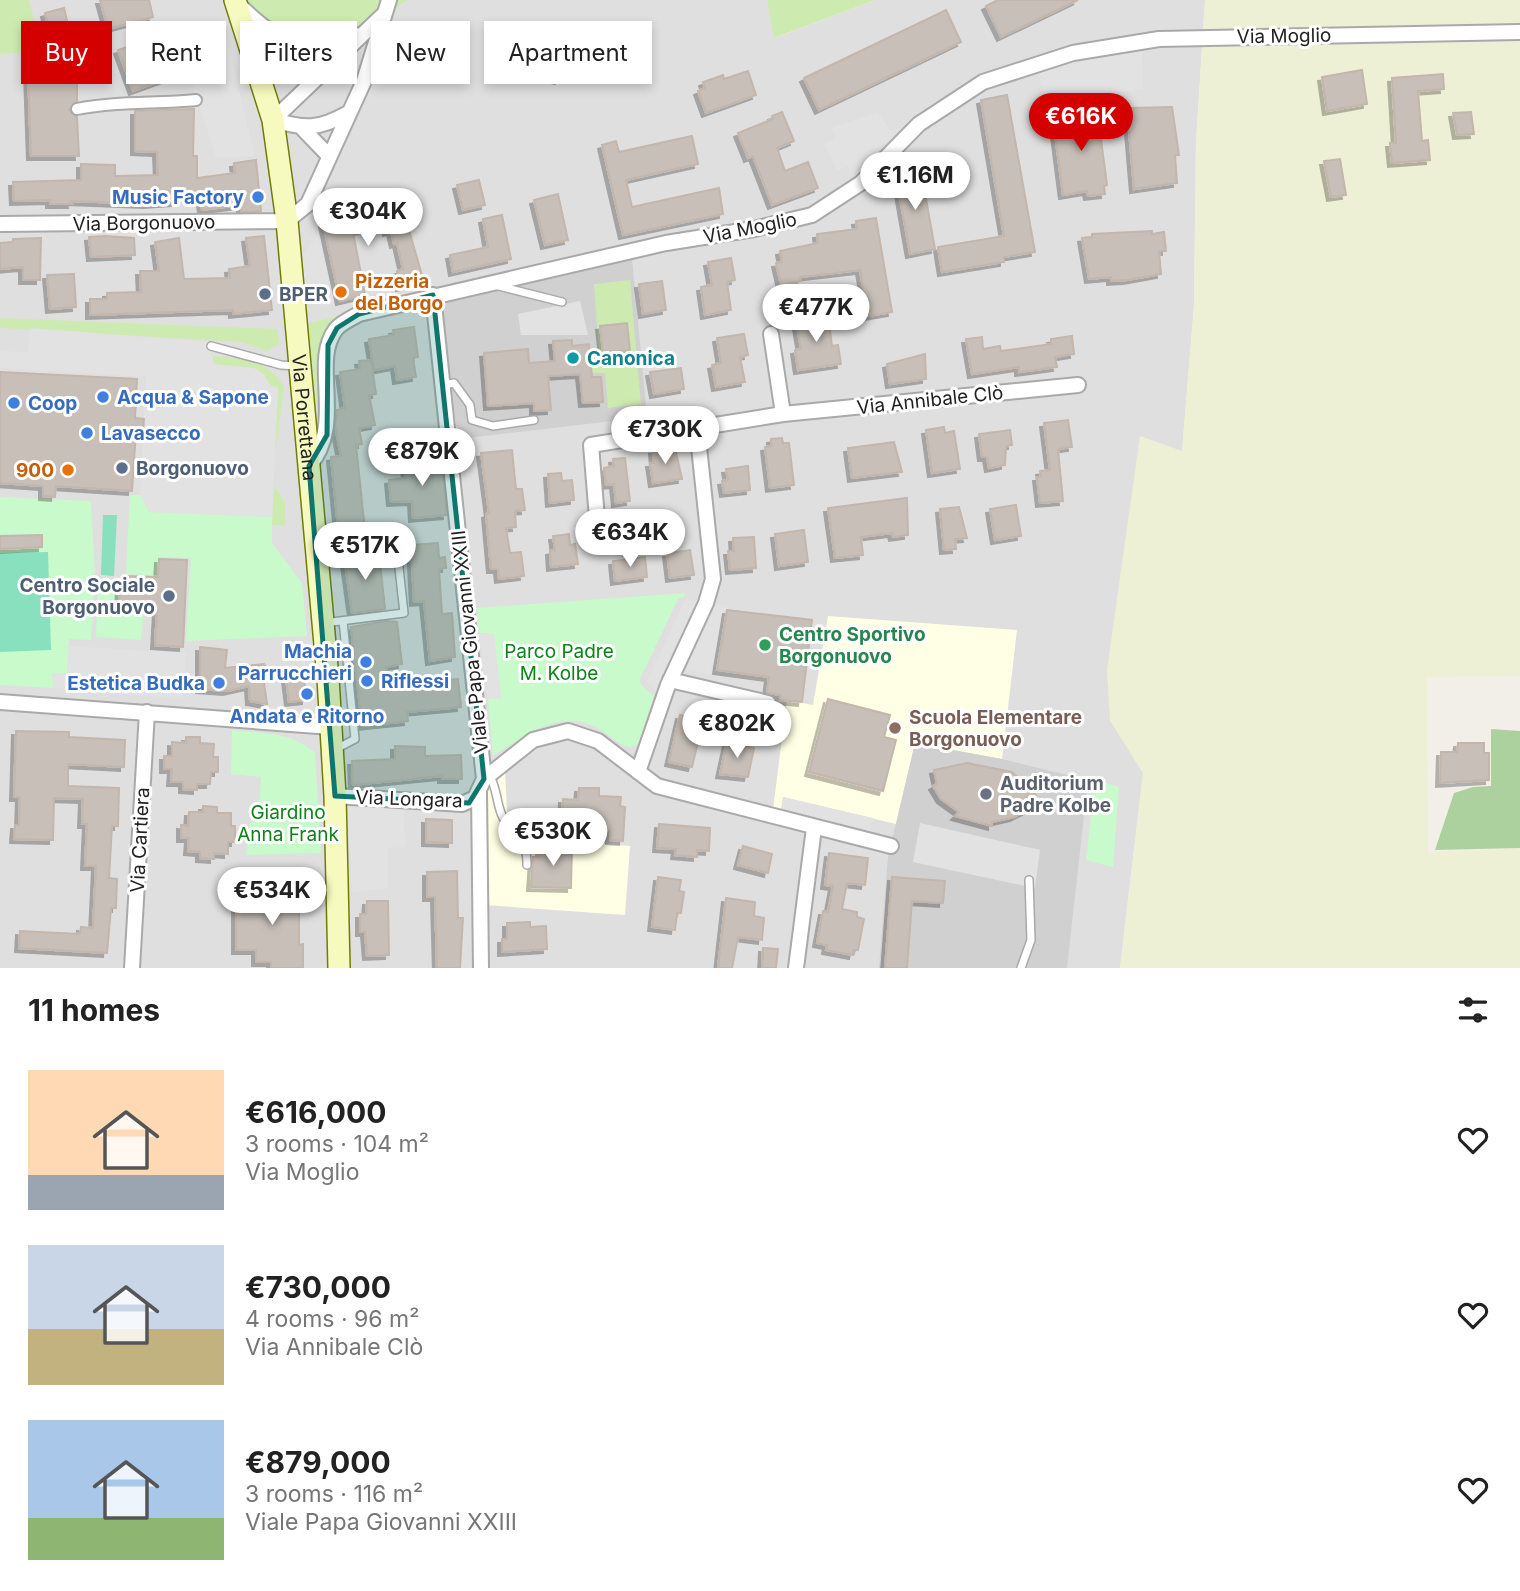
<!DOCTYPE html>
<meta charset="utf-8">
<style>
:root{--surface:#fff;--page:#f6f6f6;--text:#222;--muted:#767676;--accent:#d40000}
body{margin:0;font-family:Inter,sans-serif;background:var(--page);color:var(--text);height:100vh;display:flex;flex-direction:column;font-size:26px;white-space:nowrap}
*{box-sizing:border-box;margin:0}
p{font-size:23px;color:var(--muted)}
.icon{flex:none;width:38px;height:38px;fill:none;stroke:currentColor;stroke-width:2;stroke-linecap:round;stroke-linejoin:round}
.map{position:relative;height:968px;overflow:hidden}
.drawer{display:flex;flex-direction:column;background:var(--surface);flex:1}
.drawer>*{flex:none}
.banner{position:absolute;left:21px;top:21px;width:700px;height:63px;display:flex;gap:14px}
.price{position:absolute;translate:-50% -60px;padding:0 16px;border-radius:24px;background:#fff;color:#222;font-size:23px;line-height:46px;filter:drop-shadow(0 2px 4px #0008)}
.price::after{content:'';position:absolute;left:50%;top:42px;width:21px;height:16px;margin-left:-10px;background:inherit;clip-path:polygon(0 0,100% 0,50% 100%)}
.price.on{background:var(--accent);color:#fff}
ul{padding:0;list-style:none}
li{display:flex;align-items:center;gap:21px;height:175px;padding:0 28px}
li span{display:grid;place-items:center;flex:none;width:196px;height:140px;border-radius:0px;color:#555}
li>.icon{margin-inline-start:auto}
span .icon{width:84px;height:84px;fill:#fffc;stroke-width:1}
li b{font-size:30px}
h2{display:flex;justify-content:space-between;align-items:center;height:84px;padding:0 28px;font-size:30px}
.tag{padding:0 24px;border-radius:0px;background:var(--surface);box-shadow:0 4px 10px #0003;font-size:24px;line-height:63px}
.tag.on{background:var(--accent);color:#fff}
.map>svg:first-child{display:block}
.residential{fill:#e0dfdf}
.education{fill:#ffffe5}
.religious{fill:#d0d0d0}
.farmland{fill:#eef0d5}
.grass{fill:#cdebb0}
.forest{fill:#add19e}
.park{fill:#c8facc}
.pitch{fill:#88e0be}
.parking{fill:#e2e2e2}
.building{fill:#c7bfb8;stroke:#c4b6ab;stroke-width:2;filter:url(#shadow)}
.lines{fill:none;stroke-linecap:round;stroke-linejoin:round}
.service-casing{stroke:#a9a9a9;stroke-width:10}
.pedestrian-casing{stroke:#a9a9a9;stroke-width:14}
.minor-casing{stroke:#a9a9a9;stroke-width:18}
.secondary-casing{stroke:#707d05;stroke-width:24}
.service{stroke:#fff;stroke-width:7}
.pedestrian{stroke:#fff;stroke-width:10}
.minor{stroke:#fff;stroke-width:14}
.secondary{stroke:#f7fabf;stroke-width:21}
.marked{fill:#0f766e;fill-opacity:0.2;stroke:#0f766e;stroke-width:5;stroke-linejoin:round}
.shop-dot{fill:#3f7fe0;stroke:#fff;stroke-width:2.5}
.food-dot{fill:#e8710a;stroke:#fff;stroke-width:2.5}
.service-dot{fill:#5c6f8a;stroke:#fff;stroke-width:2.5}
.culture-dot{fill:#0f9aa8;stroke:#fff;stroke-width:2.5}
.leisure-dot{fill:#2e9e5b;stroke:#fff;stroke-width:2.5}
.education-dot{fill:#8d6e63;stroke:#fff;stroke-width:2.5}
.worship-dot{fill:#6b7280;stroke:#fff;stroke-width:2.5}
.labels{text-anchor:middle;dominant-baseline:central;stroke-width:6;stroke-linejoin:round;paint-order:stroke}
.street-label{font-size:19px;fill:#222;stroke:#fff}
.shop-label{font-size:19px;font-weight:bold;fill:#366cbe;stroke:#fff;text-anchor:start}
.food-label{font-size:19px;font-weight:bold;fill:#c56008;stroke:#fff;text-anchor:start}
.service-label{font-size:19px;font-weight:bold;fill:#4e5e75;stroke:#fff;text-anchor:start}
.culture-label{font-size:19px;font-weight:bold;fill:#0d838f;stroke:#fff;text-anchor:start}
.leisure-label{font-size:19px;font-weight:bold;fill:#27864d;stroke:#fff;text-anchor:start}
.park-label{font-size:19px;fill:#0c8416;stroke:#fff}
.education-label{font-size:19px;font-weight:bold;fill:#785e54;stroke:#fff;text-anchor:start}
.worship-label{font-size:19px;font-weight:bold;fill:#5b616d;stroke:#fff;text-anchor:start}
</style>
<div class="map">
<svg width="1520" height="968" viewBox="0 0 1520 968">
<defs>
<filter id="shadow"><feDropShadow dx="-4" dy="4" stdDeviation="0" flood-color="#0004"/></filter>
</defs>
<rect width="100%" height="100%" fill="#f2efe9"/>
<path class="residential" d="M0,0H237L368,23L409,0H767L775,38L875,0H1205L1196,141L1194,305L1182,452L1140,436L1110,720L1143,773L1120,968H0Z"/>
<path class="education" d="M828,616L1017,630L1002,759L915,743L896,824L783,797L780,819L772,817L787,700L813,705Z
M505,772L507,811L531,838L630,846L625,915L485,905L483,793Z"/>
<path class="religious" d="M632,258L647,417L458,439L441,300Z
M915,743L1002,759L1088,780L1067,968H879L888,857Z"/>
<path class="farmland" d="M1205,0H1520V676L1427,677L1428,853L1520,848V968H1120L1143,773L1110,720L1107,670L1140,436L1182,451L1194,305L1196,141Z"/>
<path class="grass" d="M0,0H29L42,51L0,54Z
M237,0H409C380,17 317,55 284,37C267,28 252,12 237,0Z
M767,0H875L774,38Z
M630,280L641,404L608,408L605,373H590L591,367L600,366L594,284Z
M339,316C311,332 321,398 321,427H319L308,323Z
M0,318L277,329L279,344L267,351L241,342L0,328Z
M211,356C238,357 271,360 284,387L275,454L278,388L270,385C258,364 238,367 216,365Z
M274,485L285,503V526L272,525Z"/>
<path class="forest" d="M1491,729L1520,731V848L1435,850L1454,793L1473,787L1491,786Z"/>
<path class="park" d="M130,495H140L149,512L272,517V543L302,583L307,636L186,641L191,558L158,557L157,576L126,574Z
M0,497L91,501L95,576L91,640L69,639L67,674L53,673V688L0,685Z
M98,579H119L117,609L144,611L141,640L96,637Z
M685,593L684,597L678,599L640,679L641,685L654,696L639,743L631,748C616,744 607,732 593,726C558,709 522,738 493,756L488,699L501,698L494,634L479,633L477,608Z
M232,730C261,733 293,732 315,753L321,853L246,855L250,822H258L261,777L231,774Z
M1095,780L1119,787L1113,867L1086,860Z"/>
<path class="pitch" d="M103,515H117L114,576L101,575Z
M48,552L51,650L0,652V553Z"/>
<path class="parking" d="M222,21L255,156L216,158L176,31Z
M1142,41L1143,89L1047,102L1035,65Z
M878,112L893,135L850,175L848,166L837,171L824,144L836,139L831,128Z
M318,234L335,305L305,304L300,259Z
M580,301L588,335H521L518,314Z
M30,328L211,342L213,364L254,368L264,374L270,385L278,388L272,517L149,512L140,495L146,377L0,368V351L28,352Z
M685,600L728,606L710,675L670,667L657,692L647,681Z
M479,633L494,634L501,699H488Z
M69,646L186,653L183,699L53,688L52,673L67,674Z
M783,797L873,818L870,830L781,809Z
M347,805L404,808L405,847L388,848V888L352,892Z
M920,823L1040,850L1035,888L913,862Z"/>
<path class="building" d="M100,0H149L153,17L108,29Z
M998,0H1078L1001,37L986,6Z
M64,8L73,45L54,50L45,13Z
M946,10L961,42L819,110L804,78Z
M173,30L188,71L133,91L118,50Z
M550,66L562,69L559,80L546,77Z
M28,70L77,72V101L69,110L77,117L79,156H31Z
M1362,70L1367,104L1327,111L1322,77Z
M748,71L756,95L706,113L698,91L705,88L703,82L723,75L724,79Z
M1443,74L1444,89L1418,91L1422,141L1428,140L1430,160L1392,163L1390,143H1396L1392,78Z
M1007,95L1035,252L1004,257V262L942,272L938,247L1004,236L981,100Z
M1172,107L1179,155H1175L1177,183L1134,189L1128,118L1131,117V108Z
M194,109L193,156H197V178L235,173L234,163L256,160L261,211L241,212V205L202,210L200,193L175,194V202L148,204L71,201L72,204H50V200L14,201L13,182L81,180V164L115,165V176L158,175L157,152L135,151V111Z
M1099,110L1106,132H1100L1107,185L1104,186L1105,194L1088,196L1087,191L1063,195L1053,118Z
M782,112L794,141L777,148L785,171L808,162L818,188L772,205L753,156L748,158L738,133L773,119L772,116Z
M1471,112L1474,134L1457,135L1453,113Z
M692,136L698,164L626,180L632,207L719,188L723,214L623,235L602,145L616,141L619,152Z
M1340,159L1346,195L1331,197L1324,161Z
M921,171L935,249L910,254L896,175Z
M479,180L485,205L463,210L457,185Z
M558,194L568,240L545,245L534,200Z
M402,206L424,282L400,287L397,271L403,269L397,243L394,244L391,231L387,232L385,224L353,232L365,295L340,301L323,223L331,222L330,216L366,208L367,215Z
M502,215L511,259L453,272L450,255L488,247L483,219Z
M876,218L892,312L868,316L860,270L800,277L801,281L781,285L776,263L782,262L780,251L818,243L817,234L857,229L856,221Z
M1152,231V234L1164,232L1166,251H1159L1161,274L1127,280L1111,281V277L1089,279L1082,238L1092,237V234Z
M105,236L134,238L135,255L91,257L89,237Z
M264,236L272,310L233,314V310L90,315V299H107V293L141,292L140,271H159L155,242L179,238L184,279L230,278L229,269L250,266L246,238Z
M41,238L40,280H23V267L0,269V243L13,242V239Z
M731,258L735,280L727,282L731,310L705,315L701,287L712,285L708,262Z
M74,274L76,307L50,309L47,275Z
M662,281L666,310L643,314L639,284Z
M828,315L832,346L838,345L841,364L798,370L795,350L801,349L796,320Z
M627,323L630,350L603,352L600,326Z
M414,327L418,357L413,358L416,377L397,380L395,366L374,370L369,339L394,335L393,330Z
M744,334L748,355L740,357L745,382L716,387L712,365L721,363L717,338Z
M1072,336L1074,354L1055,357L1057,367L1019,372V367L972,374L966,339L982,337L983,349L1000,346L1001,351L1051,344V339Z
M572,340V346L589,344L592,377H601L603,402L583,403L580,374L548,376L551,410L534,411V403L488,406L484,353L528,349L529,363L555,361L553,341Z
M925,354L926,379L890,384L887,364Z
M371,360L376,394L369,395L375,425L359,428L362,444L356,445L366,540L342,543V538H339L331,457L341,456L335,425L337,410L345,408L340,372L360,369L359,361Z
M681,368L684,389L654,394L650,372Z
M0,372L137,379L135,418L144,419L143,432H136L132,491L56,486L55,497L43,496V486L0,483Z
M1068,420L1072,447L1058,449L1063,501L1040,503L1037,477H1041L1040,471L1050,470L1044,423Z
M944,427L945,433L954,431L960,469L932,473L926,430Z
M1010,430L1012,445L1006,446L1005,465L989,468L987,457H982L979,434Z
M782,438L783,443H789L794,485L770,488L765,447L771,446V439Z
M894,442L902,472L852,478L848,448Z
M675,448L682,479L653,483L650,463H654L653,450Z
M512,450L516,489H522L525,510L515,511L516,527L506,528L510,553L521,552L524,576L499,579L498,569H491L486,514L489,513L481,453Z
M625,458L630,501L616,503L614,484L606,485L604,468L614,466L613,459Z
M441,459L447,515L413,518L412,501L391,502L389,480L406,478L405,462Z
M748,466L750,490L724,493L722,481L728,480L726,469Z
M561,473L562,481L572,480L574,500L550,503L548,474Z
M907,498L908,535L893,537L892,533L861,537L863,555L835,558L828,508Z
M1016,505L1021,536L995,540L990,509Z
M959,507L967,538L955,539L956,549L944,550L940,509Z
M804,530L808,562L779,566L775,534Z
M569,534L570,545L575,544L578,564L551,567L550,551L555,550L553,536Z
M42,535V547L0,549V536Z
M754,537L756,568L730,570L728,551H734L733,538Z
M438,543L439,558L445,557L446,568L439,569L442,614L452,613L455,657L430,661L424,601L414,602L411,545Z
M690,550L694,575L670,578L667,553Z
M379,553L385,609L352,613L344,555Z
M645,557L647,577L615,581L613,561Z
M159,559L187,560L183,647L155,645L157,610L119,609L120,582H124V576L158,577Z
M727,610L812,620L802,702L780,700L781,695L767,693L769,677L717,670Z
M386,621L397,622L402,664L386,667L388,686L458,679L461,707L407,712L408,721L362,726L351,627Z
M200,647L227,650L225,668L264,664L270,673L264,683L267,704L250,701L249,686L227,691L200,689Z
M304,677L306,700L289,702L286,678Z
M828,699L890,715L884,737L896,740L883,791L809,772Z
M680,715L703,721L692,767L669,762Z
M16,731L69,732V737L125,740L124,767L68,764V786L119,788L118,826H112L109,878L117,879L116,908H111L107,953L19,948L20,931L80,934L81,927L93,928L96,866H85L87,824H82L83,799L54,798L53,840L14,839L15,825H19L20,797H14Z
M186,737H200V743L214,744L213,757H218V772H211L210,784H197V790L183,789V782H171L172,769H164V756H172V742L186,743Z
M727,742L754,748L748,777L720,774Z
M1458,743H1484V753H1489V780L1440,783L1441,752H1457Z
M395,746L425,747V756L461,755L462,779H442V776L353,785L352,761L395,759Z
M967,763L1012,772L1036,795L1024,808L1026,811L1014,817L992,822V826L955,816L959,812L941,799L933,786L937,784L934,770Z
M579,788H599V796L621,797L620,806L625,807L623,841L610,840V830L577,829V820L562,819L563,799L578,800Z
M203,806L217,807V813H231V826H235V842H228V854L214,853V859L200,858V852L188,851L189,838H181V825L188,826L189,812H203Z
M426,819L452,820V843L426,842Z
M659,824L710,828L709,851L697,850V857L675,855L676,849L657,848Z
M540,846H572L571,888L531,887L533,857H540Z
M743,846L772,854L768,873L738,865Z
M829,853L868,858L865,885L847,883L842,909L857,912V917L864,919L858,950H854L853,955L826,950L827,945L817,943L823,911L828,912L833,886L825,885Z
M457,871L458,918H463L460,968H437L435,897H427V872Z
M658,877L681,880L679,891L684,892L681,913H677L675,930L652,927Z
M892,877L945,881L943,903L912,901L907,968H885Z
M270,882H299V945L303,944V968H271V962H256V950H236V899H270Z
M726,898L755,902L754,916L764,918L762,940L738,937L732,968H718Z
M367,901H388L389,955L367,956L365,932H360V914H366Z
M530,922V927L546,926L547,949L502,952V939H507V923Z
M763,948L778,949L776,968H762Z"/>
<g class="lines">
<g class="service-casing">
<path id="service" d="M495,285L562,302
M211,346L281,365L296,366
M443,385L454,383L470,405L472,420L493,426L534,420
M318,551L391,544L397,550L404,613L324,623
M336,749L355,739L343,621
M490,776C497,790 496,799 501,813C510,838 527,830 527,865
M1021,968L1031,940L1029,880"/>
</g>
<g class="pedestrian-casing">
<path id="pedestrian" d="M77,109C116,101 156,104 196,100"/>
</g>
<g class="minor-casing">
<path id="minor" d="M238,4C278,43 301,56 356,35
M348,113C318,130 305,129 273,120L384,14
M303,129L329,156
M0,224L287,221L308,204L364,81L389,0
M771,334L783,414
M309,466C346,423 310,363 336,329C341,323 352,318 359,314L666,243L754,229L812,215L861,183L919,124L983,82L1073,53L1159,39L1520,32
M597,518L591,445L783,414L1078,385
M670,680L768,703
M0,702L331,727
M638,772L668,685L706,603L713,579L697,428
M484,779L533,740L568,731L598,741L657,786L891,846
M479,792L481,968
M335,796L462,804L475,798L484,779L433,295
M132,968L147,712
M796,968L814,828"/>
</g>
<g class="secondary-casing">
<g id="secondary">
<path id="s1" d="M235,0L273,120L287,221L328,678L335,796L339,968"/>
</g>
</g>
<use href="#service" class="service"/>
<use href="#pedestrian" class="pedestrian"/>
<use href="#minor" class="minor"/>
<use href="#secondary" class="secondary"/>
</g>
<path class="marked" d="M433,295L484,779L469,803L335,796L309,466L327,435L328,345L337,328L359,314Z"/>
<g class="shop-dot">
<circle cx="258" cy="197" r="7"/>
<circle cx="103" cy="397" r="7"/>
<circle cx="14" cy="403" r="7"/>
<circle cx="87" cy="433" r="7"/>
<circle cx="366" cy="662" r="7"/>
<circle cx="367" cy="681" r="7"/>
<circle cx="219" cy="683" r="7"/>
<circle cx="307" cy="694" r="7"/>
</g>
<g class="food-dot">
<circle cx="341" cy="292" r="7"/>
<circle cx="68" cy="470" r="7"/>
</g>
<g class="service-dot">
<circle cx="265" cy="294" r="7"/>
<circle cx="122" cy="468" r="7"/>
<circle cx="169" cy="596" r="7"/>
</g>
<circle class="culture-dot" cx="573" cy="358" r="7"/>
<circle class="leisure-dot" cx="765" cy="645" r="7"/>
<circle class="education-dot" cx="895" cy="728" r="7"/>
<circle class="worship-dot" cx="986" cy="794" r="7"/>
<g class="labels">
<g class="street-label">
<text transform="translate(1284 36) rotate(-1)">Via Moglio</text>
<text transform="translate(144 223) rotate(-1)">Via Borgonuovo</text>
<text transform="translate(750 228) rotate(-11)">Via Moglio</text>
<text transform="translate(930 400) rotate(-6)">Via Annibale Clò</text>
<text stroke="none"><textPath href="#s1" startOffset="425">Via Porrettana</textPath></text>
<text transform="translate(470 642) rotate(-96)">Viale Papa Giovanni XXIII</text>
<text transform="translate(409 799) rotate(2)">Via Longara</text>
<text transform="translate(140 840) rotate(-87)">Via Cartiera</text>
</g>
<g class="shop-label">
<text x="244" y="197" text-anchor="end">Music Factory</text>
<text x="117" y="397">Acqua &amp; Sapone</text>
<text x="28" y="403">Coop</text>
<text x="101" y="433">Lavasecco</text>
<text x="352" y="651" text-anchor="end">Machia<tspan x="352" dy="22">Parrucchieri</tspan></text>
<text x="381" y="681">Riflessi</text>
<text x="205" y="683" text-anchor="end">Estetica Budka</text>
<text x="307" y="716" text-anchor="middle">Andata e Ritorno</text>
</g>
<g class="food-label">
<text x="355" y="281">Pizzeria<tspan x="355" dy="22">del Borgo</tspan></text>
<text x="54" y="470" text-anchor="end">900</text>
</g>
<g class="service-label">
<text x="279" y="294">BPER</text>
<text x="136" y="468">Borgonuovo</text>
<text x="155" y="585" text-anchor="end">Centro Sociale<tspan x="155" dy="22">Borgonuovo</tspan></text>
</g>
<g class="culture-label">
<text x="587" y="358">Canonica</text>
</g>
<g class="leisure-label">
<text x="779" y="634">Centro Sportivo<tspan x="779" dy="22">Borgonuovo</tspan></text>
</g>
<g class="park-label">
<text x="559" y="651">Parco Padre<tspan x="559" dy="22">M. Kolbe</tspan></text>
<text x="288" y="812">Giardino<tspan x="288" dy="22">Anna Frank</tspan></text>
</g>
<g class="education-label">
<text x="909" y="717">Scuola Elementare<tspan x="909" dy="22">Borgonuovo</tspan></text>
</g>
<g class="worship-label">
<text x="1000" y="783">Auditorium<tspan x="1000" dy="22">Padre Kolbe</tspan></text>
</g>
</g>
</svg>
<b class="price on" style="left:1081px;top:153px">€616K</b>
<b class="price" style="left:915px;top:212px">€1.16M</b>
<b class="price" style="left:368px;top:248px">€304K</b>
<b class="price" style="left:816px;top:344px">€477K</b>
<b class="price" style="left:665px;top:466px">€730K</b>
<b class="price" style="left:422px;top:488px">€879K</b>
<b class="price" style="left:630px;top:569px">€634K</b>
<b class="price" style="left:365px;top:582px">€517K</b>
<b class="price" style="left:737px;top:760px">€802K</b>
<b class="price" style="left:553px;top:868px">€530K</b>
<b class="price" style="left:272px;top:927px">€534K</b>
<div class="banner">
<a class="tag on">Buy</a>
<a class="tag">Rent</a>
<a class="tag">Filters</a>
<a class="tag">New</a>
<a class="tag">Apartment</a>
</div>
</div>
<section class="drawer">
<h2>11 homes<svg class="icon" aria-label="filters" viewBox="0 0 24 24"><path d="M4 7h16M4 17h16"/><circle cx="9" cy="7" r="2"/><circle cx="15" cy="17" r="2"/></svg></h2>
<ul>
<li><span style="background:linear-gradient(#ffd9b3 75%,#9aa5b1 0)"><svg class="icon" aria-label="home" viewBox="0 0 24 24"><path d="M3 11l9-7 9 7M6 9v11h12V9"/></svg></span><div><b>€616,000</b><p>3 rooms · 104 m²</p><p>Via Moglio</p></div><svg class="icon" aria-label="heart" viewBox="0 0 24 24"><path d="M12 20l-8-8c-3-5 5-10 8-4 3-6 11-1 8 4z"/></svg></li>
<li><span style="background:linear-gradient(#c9d6e8 60%,#c2b280 0)"><svg class="icon" aria-label="home" viewBox="0 0 24 24"><path d="M3 11l9-7 9 7M6 9v11h12V9"/></svg></span><div><b>€730,000</b><p>4 rooms · 96 m²</p><p>Via Annibale Clò</p></div><svg class="icon" aria-label="heart" viewBox="0 0 24 24"><path d="M12 20l-8-8c-3-5 5-10 8-4 3-6 11-1 8 4z"/></svg></li>
<li><span style="background:linear-gradient(#a9c7e8 70%,#8fb573 0)"><svg class="icon" aria-label="home" viewBox="0 0 24 24"><path d="M3 11l9-7 9 7M6 9v11h12V9"/></svg></span><div><b>€879,000</b><p>3 rooms · 116 m²</p><p>Viale Papa Giovanni XXIII</p></div><svg class="icon" aria-label="heart" viewBox="0 0 24 24"><path d="M12 20l-8-8c-3-5 5-10 8-4 3-6 11-1 8 4z"/></svg></li>
</ul>
</section>
